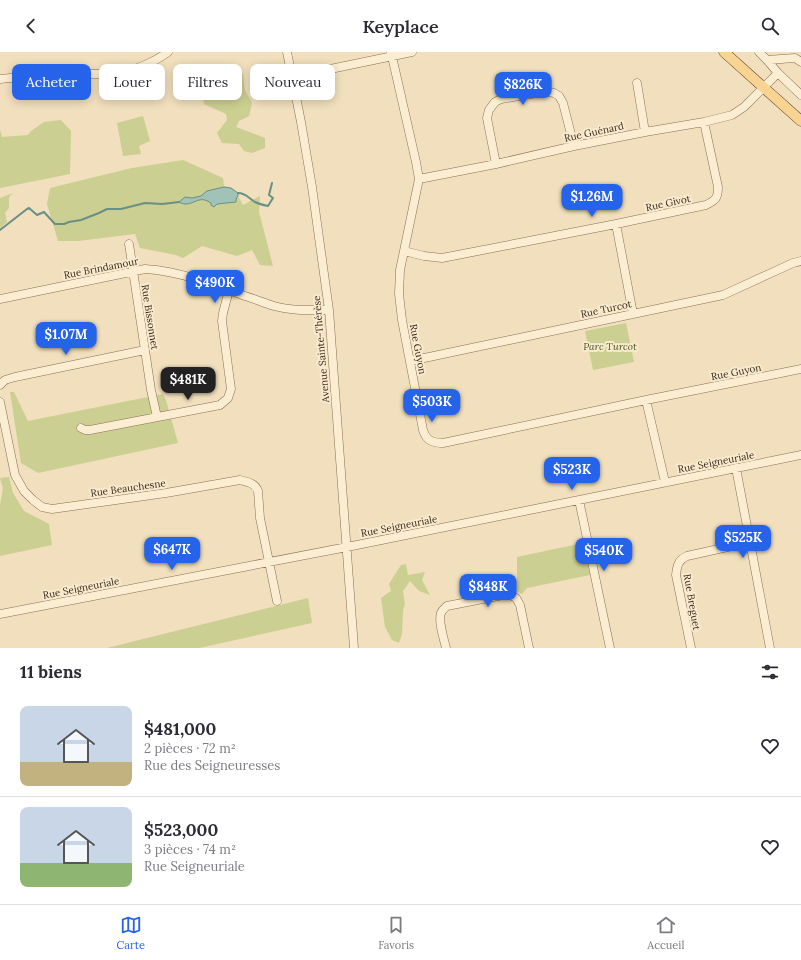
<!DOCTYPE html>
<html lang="fr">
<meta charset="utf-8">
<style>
:root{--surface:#fff;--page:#f2f2f3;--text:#2b2b33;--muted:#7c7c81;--line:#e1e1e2;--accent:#2563eb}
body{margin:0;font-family:Lora,serif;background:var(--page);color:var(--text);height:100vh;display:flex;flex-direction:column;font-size:15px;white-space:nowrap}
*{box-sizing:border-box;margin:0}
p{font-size:13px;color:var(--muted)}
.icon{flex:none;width:22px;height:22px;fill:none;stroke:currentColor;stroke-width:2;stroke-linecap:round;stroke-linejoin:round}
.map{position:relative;height:596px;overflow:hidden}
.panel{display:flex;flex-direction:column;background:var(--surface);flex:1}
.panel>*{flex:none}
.hud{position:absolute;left:12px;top:12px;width:400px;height:36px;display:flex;gap:8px}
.price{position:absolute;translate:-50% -34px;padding:0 9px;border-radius:8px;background:var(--accent);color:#fff;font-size:13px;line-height:26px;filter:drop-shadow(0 1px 2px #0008)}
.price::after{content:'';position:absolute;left:50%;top:24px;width:12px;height:9px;margin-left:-6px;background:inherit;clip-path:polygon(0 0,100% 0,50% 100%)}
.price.current{background:#222;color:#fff}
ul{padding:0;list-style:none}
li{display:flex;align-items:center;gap:12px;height:100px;padding:0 20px}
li+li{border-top:1px solid var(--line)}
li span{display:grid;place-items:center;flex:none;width:112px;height:80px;border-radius:8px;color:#555}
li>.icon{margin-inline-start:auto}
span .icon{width:48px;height:48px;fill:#fffc;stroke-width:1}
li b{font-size:17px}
h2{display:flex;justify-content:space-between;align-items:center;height:48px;padding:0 20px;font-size:17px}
.pill{padding:0 14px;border-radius:8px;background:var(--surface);box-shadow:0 2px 10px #0003;font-size:14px;line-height:36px}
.pill.current{background:var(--accent);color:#fff}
header{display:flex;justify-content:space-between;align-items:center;height:52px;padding:0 20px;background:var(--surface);font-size:18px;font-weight:600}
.dock{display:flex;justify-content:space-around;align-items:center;height:56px;border-top:1px solid var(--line);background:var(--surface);font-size:11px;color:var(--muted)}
.dock a{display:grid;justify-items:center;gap:2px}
.dock .current{color:var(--accent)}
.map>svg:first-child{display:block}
.green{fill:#cbcf91}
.water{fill:#a1c2b7;stroke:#689084}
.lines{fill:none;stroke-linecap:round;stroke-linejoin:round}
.stream{stroke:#689084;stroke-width:2}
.minor-casing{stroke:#8a6f55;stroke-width:9}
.major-casing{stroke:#573d2a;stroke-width:11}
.minor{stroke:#fbedd1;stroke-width:8}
.major{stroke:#f8d391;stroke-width:10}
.labels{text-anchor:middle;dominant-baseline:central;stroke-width:4;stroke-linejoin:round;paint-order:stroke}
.street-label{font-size:10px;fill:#38281b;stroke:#f8eacd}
.park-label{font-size:10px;font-style:italic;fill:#4b5620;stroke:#f8eacd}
</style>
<header><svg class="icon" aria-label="back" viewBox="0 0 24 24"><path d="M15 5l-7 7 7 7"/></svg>Keyplace<svg class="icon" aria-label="search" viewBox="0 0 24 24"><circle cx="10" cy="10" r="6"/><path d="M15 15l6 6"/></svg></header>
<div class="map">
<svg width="801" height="596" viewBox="0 0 801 596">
<rect width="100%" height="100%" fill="#f1dfbd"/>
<path class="green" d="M243,22L245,38L252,51L249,64L239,69L236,75L265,86V96L252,101L244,99L239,92L222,91L217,81L227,68L226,62L204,52L202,42L204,38L202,33Z
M143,64L150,89L139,94L141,102L123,104L117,71Z
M61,68L71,79L70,122L0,136V78L2,85L28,83L31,79L44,70Z
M183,108L223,126L224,134L231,136L238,141V144L243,153L260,144L259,160L273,214L260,213L252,198L237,204L202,194L183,206L176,203L140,196L135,182L78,189H58L47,152L50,136L132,116Z
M13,141L9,145V156L5,161L7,170L0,176V146Z
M626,271L634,310L593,318L585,279Z
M10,340H14L28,369L163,342L166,348L178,391L38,421L21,411Z
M9,425L13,441L24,459L49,472L52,493L0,504V453L3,436L0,426Z
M583,491L590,523L527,536L522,542L517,539V505Z
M406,512L408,523L425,520L422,528L430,543L419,539L410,529L403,539L405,552L403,558L402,582L399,591L392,588L385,575L381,546L391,539L389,532L401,513Z
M308,546L312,571L199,596H107Z"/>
<path class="water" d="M224,135L231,136L238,141V144L236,147V150L217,152L214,155L211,153V151C199,143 196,152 185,152C183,152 181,151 179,150L185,145L192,146L201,144L207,139Z"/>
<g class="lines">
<path class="stream" d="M238,141C246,141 248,146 255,150C259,152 263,153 268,154L273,146L269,143L272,131
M0,178L27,157L29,156L37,163L44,160L55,172H64L69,170L81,168L99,161L107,157H121L145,151L162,152L179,150"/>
<g class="minor-casing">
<path id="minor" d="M287,0L301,70L312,135L329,258L354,596
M391,0L416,110L419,127L400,218L399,242L402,268L423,378C426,388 432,391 443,391L646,348L801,317
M759,0L767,8
M316,20L412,0
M778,21L767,8L795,6L801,10
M0,27C30,24 60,24 89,22C100,22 112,22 123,20C138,17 156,9 168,0
M637,31L645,80
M496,112L487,66L489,58L495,50L501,47L543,40H549L554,41L559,44L563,51L574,94
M419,127L496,112L574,94L645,80L704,70L732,63L744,55L778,21L801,43
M616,172L633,262
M129,192L151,338L157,365
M404,199L424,204L442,206L616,172L706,153C716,148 718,146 718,135L704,70
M0,247L145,217C179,219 213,232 245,244C255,247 264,251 274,254C292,259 311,258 329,258
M410,309L723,243L793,211L801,209
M0,333L5,328L15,325L145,298
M646,348L665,430
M0,350L15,423L24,439L33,448L42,455L52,457L166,441L240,428C248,430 255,431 258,439L260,466L277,549
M81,376L85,378H90L220,353L228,346L231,337L222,269L223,261L229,238
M736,416L770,596
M579,448L610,596
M0,562L347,495L801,403
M446,596C444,587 438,570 441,561C442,558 445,556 447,554L508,542L516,546L520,553L529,596
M691,596L676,523C677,514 678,508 687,504L750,490"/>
</g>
<g class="major-casing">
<path id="major" d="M724,0L801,69"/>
</g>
<use href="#minor" class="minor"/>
<use href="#major" class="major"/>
</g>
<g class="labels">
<g class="street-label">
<text transform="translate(594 80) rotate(-12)">Rue Guénard</text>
<text transform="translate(668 151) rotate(-12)">Rue Givot</text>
<text transform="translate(101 216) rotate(-11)">Rue Brindamour</text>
<text transform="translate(606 257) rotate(-12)">Rue Turcot</text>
<text transform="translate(150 265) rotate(81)">Rue Bissonnet</text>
<text transform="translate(321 297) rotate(-95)">Avenue Sainte-Thérèse</text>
<text transform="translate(418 297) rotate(79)">Rue Guyon</text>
<text transform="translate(736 320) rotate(-11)">Rue Guyon</text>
<text transform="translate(716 410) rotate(-11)">Rue Seigneuriale</text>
<text transform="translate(128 436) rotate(-8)">Rue Beauchesne</text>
<text transform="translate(399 474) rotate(-11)">Rue Seigneuriale</text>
<text transform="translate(81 536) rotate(-11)">Rue Seigneuriale</text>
<text transform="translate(692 550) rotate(80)">Rue Breguet</text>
</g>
<g class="park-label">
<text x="610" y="294">Parc Turcot</text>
</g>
</g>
</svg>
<b class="price" style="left:523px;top:54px">$826K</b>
<b class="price" style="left:592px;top:166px">$1.26M</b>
<b class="price" style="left:215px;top:252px">$490K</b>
<b class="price" style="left:66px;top:304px">$1.07M</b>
<b class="price current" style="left:188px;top:349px">$481K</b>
<b class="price" style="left:432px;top:371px">$503K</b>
<b class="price" style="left:572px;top:439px">$523K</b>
<b class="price" style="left:743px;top:507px">$525K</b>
<b class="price" style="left:172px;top:519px">$647K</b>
<b class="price" style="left:604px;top:520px">$540K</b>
<b class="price" style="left:488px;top:556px">$848K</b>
<div class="hud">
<a class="pill current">Acheter</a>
<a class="pill">Louer</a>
<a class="pill">Filtres</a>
<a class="pill">Nouveau</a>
</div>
</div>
<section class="panel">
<h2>11 biens<svg class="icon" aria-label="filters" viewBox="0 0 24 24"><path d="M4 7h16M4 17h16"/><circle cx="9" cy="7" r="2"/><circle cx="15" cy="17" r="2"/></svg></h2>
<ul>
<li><span style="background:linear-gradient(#c9d6e8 70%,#c2b280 0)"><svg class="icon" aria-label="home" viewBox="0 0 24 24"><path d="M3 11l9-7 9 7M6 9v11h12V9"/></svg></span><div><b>$481,000</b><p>2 pièces · 72 m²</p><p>Rue des Seigneuresses</p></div><svg class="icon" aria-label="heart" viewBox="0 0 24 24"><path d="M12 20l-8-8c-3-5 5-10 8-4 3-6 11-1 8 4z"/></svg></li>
<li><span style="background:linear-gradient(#c9d6e8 70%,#8fb573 0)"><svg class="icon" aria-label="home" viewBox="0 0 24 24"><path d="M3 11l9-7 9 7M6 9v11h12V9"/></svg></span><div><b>$523,000</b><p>3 pièces · 74 m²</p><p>Rue Seigneuriale</p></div><svg class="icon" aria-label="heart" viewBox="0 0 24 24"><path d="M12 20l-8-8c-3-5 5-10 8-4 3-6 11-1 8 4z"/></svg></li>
</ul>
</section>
<nav class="dock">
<a class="current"><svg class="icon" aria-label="map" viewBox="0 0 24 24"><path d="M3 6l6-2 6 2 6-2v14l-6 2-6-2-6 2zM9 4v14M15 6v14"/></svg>Carte</a>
<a><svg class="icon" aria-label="saved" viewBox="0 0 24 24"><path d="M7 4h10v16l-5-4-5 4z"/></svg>Favoris</a>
<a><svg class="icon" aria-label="home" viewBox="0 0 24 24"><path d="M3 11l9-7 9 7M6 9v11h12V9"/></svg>Accueil</a>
</nav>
